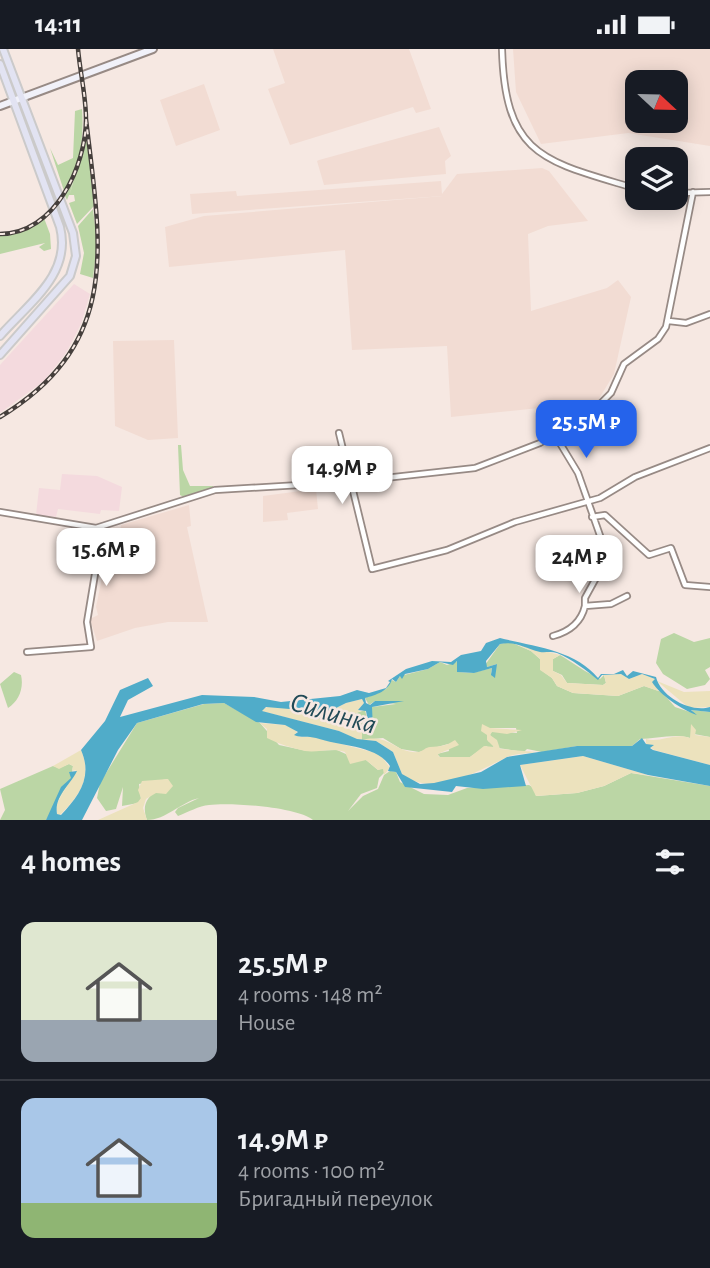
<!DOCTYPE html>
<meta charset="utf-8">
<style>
:root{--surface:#171b24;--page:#20242c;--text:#f1f3f6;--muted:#9ea1a6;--line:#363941;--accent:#2563eb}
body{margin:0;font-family:"Alegreya Sans",sans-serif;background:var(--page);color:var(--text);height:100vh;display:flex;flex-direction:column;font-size:26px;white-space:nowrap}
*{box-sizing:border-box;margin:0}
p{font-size:23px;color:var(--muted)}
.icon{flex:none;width:38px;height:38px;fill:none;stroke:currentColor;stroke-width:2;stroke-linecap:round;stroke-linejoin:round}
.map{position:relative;height:771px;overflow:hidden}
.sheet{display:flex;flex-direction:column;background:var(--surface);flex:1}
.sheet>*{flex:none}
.needle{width:46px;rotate:112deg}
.tools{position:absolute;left:625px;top:21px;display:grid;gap:14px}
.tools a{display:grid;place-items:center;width:63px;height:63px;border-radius:14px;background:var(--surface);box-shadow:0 4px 18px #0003;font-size:35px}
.price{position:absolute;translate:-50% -60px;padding:0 16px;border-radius:14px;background:#fff;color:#222;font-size:23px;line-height:46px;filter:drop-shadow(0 2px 4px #0008)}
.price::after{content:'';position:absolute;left:50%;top:42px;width:21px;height:16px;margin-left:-10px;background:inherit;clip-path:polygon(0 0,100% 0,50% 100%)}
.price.on{background:var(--accent);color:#fff}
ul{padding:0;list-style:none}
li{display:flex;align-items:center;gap:21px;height:175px;padding:0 21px}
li+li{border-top:2px solid var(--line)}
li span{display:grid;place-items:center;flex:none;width:196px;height:140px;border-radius:14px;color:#555}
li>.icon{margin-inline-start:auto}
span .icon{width:84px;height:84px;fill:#fffc;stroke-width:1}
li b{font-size:30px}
h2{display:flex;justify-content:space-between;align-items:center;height:84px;padding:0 21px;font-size:30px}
.status{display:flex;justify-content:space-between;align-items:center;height:49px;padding:0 35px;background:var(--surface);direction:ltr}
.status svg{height:19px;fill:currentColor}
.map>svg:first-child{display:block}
.commercial{fill:#f4dade}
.built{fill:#f2dcd3;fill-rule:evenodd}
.green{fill:#bbd6a5}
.sand{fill:#ece2bd}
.water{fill:#50acc9}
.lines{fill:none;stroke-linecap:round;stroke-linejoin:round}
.street-casing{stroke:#978a85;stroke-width:8}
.secondary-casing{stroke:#978a85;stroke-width:10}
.primary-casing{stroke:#cbcaca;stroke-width:10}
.street{stroke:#fff;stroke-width:4.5}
.secondary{stroke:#f1f1f9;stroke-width:6}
.primary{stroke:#e2e3f2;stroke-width:6}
.rail-casing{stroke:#453f3c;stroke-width:4.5}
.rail{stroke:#f6e8e2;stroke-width:2;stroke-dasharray:5;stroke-linecap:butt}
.labels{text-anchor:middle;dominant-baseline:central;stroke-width:5;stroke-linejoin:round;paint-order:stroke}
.water-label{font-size:28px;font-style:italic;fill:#214a57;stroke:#f6e8e2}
</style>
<div class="status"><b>14:11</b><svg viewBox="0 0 49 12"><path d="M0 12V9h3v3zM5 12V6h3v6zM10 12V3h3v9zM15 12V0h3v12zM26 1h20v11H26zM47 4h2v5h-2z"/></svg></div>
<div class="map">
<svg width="710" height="771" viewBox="0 0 710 771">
<rect width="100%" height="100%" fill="#f6e8e2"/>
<path class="commercial" d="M74,235L90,245L81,275L66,304L44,332L0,364V316Z
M62,425L97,427L122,438L119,462L101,461L100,465L58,460L56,468L36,466L39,439L60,441Z"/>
<path class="built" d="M273,0H409L431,60L416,64L413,58L290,96L268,40L285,34Z
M513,0H710V97L628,84L541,95L516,43ZM637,33H676V72H637Z
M204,35L220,81L176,97L160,51Z
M439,78L451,107L445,112L446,125L324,136L317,112L319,111Z
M542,119L549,122L588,172L548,177L528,185L531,262L607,239L618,231L631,248L614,325L597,353L451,368L447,297L352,301L345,201L169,218L165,178L204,167L443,147L192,165L190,145L236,142L237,147L441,132L442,145L457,125Z
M174,291L178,389L148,391L115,377L113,292Z
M316,440L318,460L287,464L288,471L263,473V447Z
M189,456L191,477L187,478L208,573H168L135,579L97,592L90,570L98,566L96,558L106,509L118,500L121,476Z"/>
<path class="green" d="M82,60C84,88 81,118 64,142L50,99L58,116L73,109L75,62Z
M86,82L94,157L77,175L69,154L75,152L74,146H69L67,151L64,145L73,131L70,145Z
M93,160L97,195L93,229L80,225L84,204L78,177Z
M44,169L50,185L51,200L44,202L39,198L45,194L0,205V187H8Z
M178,396H181L183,421L190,437H213L214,440L184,448L180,446Z
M674,584L694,593L710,589V618L705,621L710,630L705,636L687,640L663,625L656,614L661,590Z
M510,593L531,602L540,610L541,621L552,629L557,637L573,644L618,647L644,637L662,643L675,658L693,664L692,661L710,663V688L694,685L690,689C676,684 654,690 640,690L632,697H577L542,703L527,700L524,703L498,699L490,686L492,682L517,684L516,679H490L488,692L495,696L491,700L486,697L470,708L442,710L437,705L449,702L448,695L419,703L401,700L383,689L362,691L357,675L346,674L350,666L365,661L369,678L375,677L370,671L372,658L396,655L375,652L369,656L365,649L386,640L392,631L396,633L400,627L428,620L440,613L447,616L458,612V623L472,624L492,619L491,625L497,615L487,618L485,616L500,595Z
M560,606C573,614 587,624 600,630L604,626L606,634L603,636L567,634L562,626L553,622V610Z
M14,623L21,626C24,639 19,652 8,659L0,635Z
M224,654L260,674L279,696L307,702L337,701L359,711H366L378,721L383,719L385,723L379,729L377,739L361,745L348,762L363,747L378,740L384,726L390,722L396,723L400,733L424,745L448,746L467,739L529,736L534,739L536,747L577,744L604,737L631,724L710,737V771H313C297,758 230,753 209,756C199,757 188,763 178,767L175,763L178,759L199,749C181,753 166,771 147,771C139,749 155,745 168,730L139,735L141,750L138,754L122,757L123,738L116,760L106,762L97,749L100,734L137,674L204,655Z
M69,715L73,717L71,730L46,771H0L5,761L0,740L53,717L59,719Z"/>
<path class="sand" d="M516,595L560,606L553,610V622L561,626L567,634L603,636L606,634L604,626L621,625L629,630L642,625L655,630L658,642L644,637L618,647L573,644L557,637L552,629L540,621V610L531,602Z
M657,632L684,643L710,642V658L689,659Z
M362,650L364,654L358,661L362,662L350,666L346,673L362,678V691C390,684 395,705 419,703C423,702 426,698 430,698C441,697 444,698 455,691L459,696L438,705L439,708H470L484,697L494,698L487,691V686L481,682L482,675L490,679L522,681L507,685L492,683L490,686L497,691L500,700L537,703C527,705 513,704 505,709C477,723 431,749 402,725L393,703L376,692L357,691L339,682L261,662C276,649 312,661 325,671L344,665H324L346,654Z
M260,674L285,676L295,680L299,688H314L380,705L390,719L384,726L383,720L378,721L366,711L350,715L345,703C330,698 319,704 305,702C292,699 279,695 267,689V680Z
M691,675L696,681L695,686L710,688V716L654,701L646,695V690C661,694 675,683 690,689Z
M81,701C93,728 79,747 60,766L57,765L56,756L76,721L72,722L73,717L69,715L59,720L53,717Z
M583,707L648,726L631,724L604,737L577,744L536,747L520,716Z
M168,730L173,737L166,745L156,744L146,750L143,759L147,771H98L138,753L141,749L138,741L142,732Z"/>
<path class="water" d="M500,589C532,597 576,601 598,629L601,625H614L623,621L627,627L633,622L656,628C661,648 691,664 710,658V663L691,661L697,666C682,661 660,646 652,633L655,630L642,625L629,630L621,625L602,626L598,631C587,622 572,610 557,604C551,602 545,604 540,603C524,599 516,592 500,595L486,612L487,618L497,615L495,629L491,626L492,619L474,624L457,623V612L453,616L440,613L428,620L405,625L402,630L400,627L396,633L392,630C389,642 376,646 365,649L366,654L370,656L375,652H404L372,658L373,680L369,678L366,662L358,661L364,654L362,650L346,654L324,665H346L337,667L339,670L316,669L313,662L266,658L262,662L339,682L357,690L376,692L393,703L402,725L420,735L434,734L481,723L507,708L577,697H632L642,689L646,695L654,696L650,699L653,701L710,716V737L648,726L583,707L520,716L526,737L483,740L456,737L452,743L405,738L396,723L388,722L390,717C377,696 339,697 316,689C308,687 301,689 294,686L298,683L285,676L256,673L224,654L203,655L137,674L118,701L82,771H46L61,738L71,729L69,723L77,722C71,735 54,747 57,765L61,766C79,747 93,728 81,701L105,672L120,641L148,629L153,637L128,651L120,668L202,646L254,648L281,653L340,647L357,641L369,644L386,639L390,633L388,632L406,620L432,612L451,613L461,606L481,602L486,594Z"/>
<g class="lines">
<g class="street-casing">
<path id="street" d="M502,0C505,109 545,112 637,140
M676,144L710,143
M669,272L686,274L710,265
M339,384L372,520L447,501L515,473L600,449L635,428L710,399
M555,386L578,424L603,495L594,511L596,529L585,549V557
M0,463L96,479L215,441L349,433L475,419L540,394L600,355L611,344L624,315L658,290L666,278L693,143
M592,468L605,466L649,506L671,499L685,536L710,538
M553,587C568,583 581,574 585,557L611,555L627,547
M27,603L91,598L87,573L99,501L96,479"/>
</g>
<g class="secondary-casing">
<path id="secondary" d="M0,57L153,0"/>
</g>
<g class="primary-casing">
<path id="primary" d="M0,15L60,178C72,225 29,254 0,287
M0,306L70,227L76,207L73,184L3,0"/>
</g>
<use href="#street" class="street"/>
<use href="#secondary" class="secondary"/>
<use href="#primary" class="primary"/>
<g class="rail-casing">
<path id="rail" d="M0,185C55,185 86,117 86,70C86,47 80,23 78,0
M0,368C124,293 100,193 86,70"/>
</g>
<use href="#rail" class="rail"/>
</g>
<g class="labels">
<g class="water-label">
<text transform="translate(333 665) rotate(16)">Силинка</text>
</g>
</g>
</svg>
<div class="tools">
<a><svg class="needle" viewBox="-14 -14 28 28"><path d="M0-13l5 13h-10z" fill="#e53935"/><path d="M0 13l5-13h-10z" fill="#9ea1a6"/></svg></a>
<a><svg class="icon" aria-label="layers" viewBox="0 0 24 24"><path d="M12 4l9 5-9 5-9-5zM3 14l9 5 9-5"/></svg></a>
</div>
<b class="price on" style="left:586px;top:411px">25.5M ₽</b>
<b class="price" style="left:342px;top:457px">14.9M ₽</b>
<b class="price" style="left:106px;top:539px">15.6M ₽</b>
<b class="price" style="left:579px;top:546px">24M ₽</b>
</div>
<section class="sheet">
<h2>4 homes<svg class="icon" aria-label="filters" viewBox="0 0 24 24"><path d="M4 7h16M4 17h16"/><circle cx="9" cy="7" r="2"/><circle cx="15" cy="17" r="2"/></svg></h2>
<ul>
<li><span style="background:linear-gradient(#dfe7d0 70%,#9aa5b1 0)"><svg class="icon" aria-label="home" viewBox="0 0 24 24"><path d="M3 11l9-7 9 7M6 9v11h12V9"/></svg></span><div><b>25.5M ₽</b><p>4 rooms · 148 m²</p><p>House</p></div></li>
<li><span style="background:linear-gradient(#a9c7e8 75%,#8fb573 0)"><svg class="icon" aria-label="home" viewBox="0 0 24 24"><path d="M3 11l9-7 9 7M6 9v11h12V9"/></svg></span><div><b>14.9M ₽</b><p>4 rooms · 100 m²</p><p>Бригадный переулок</p></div></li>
</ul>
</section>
